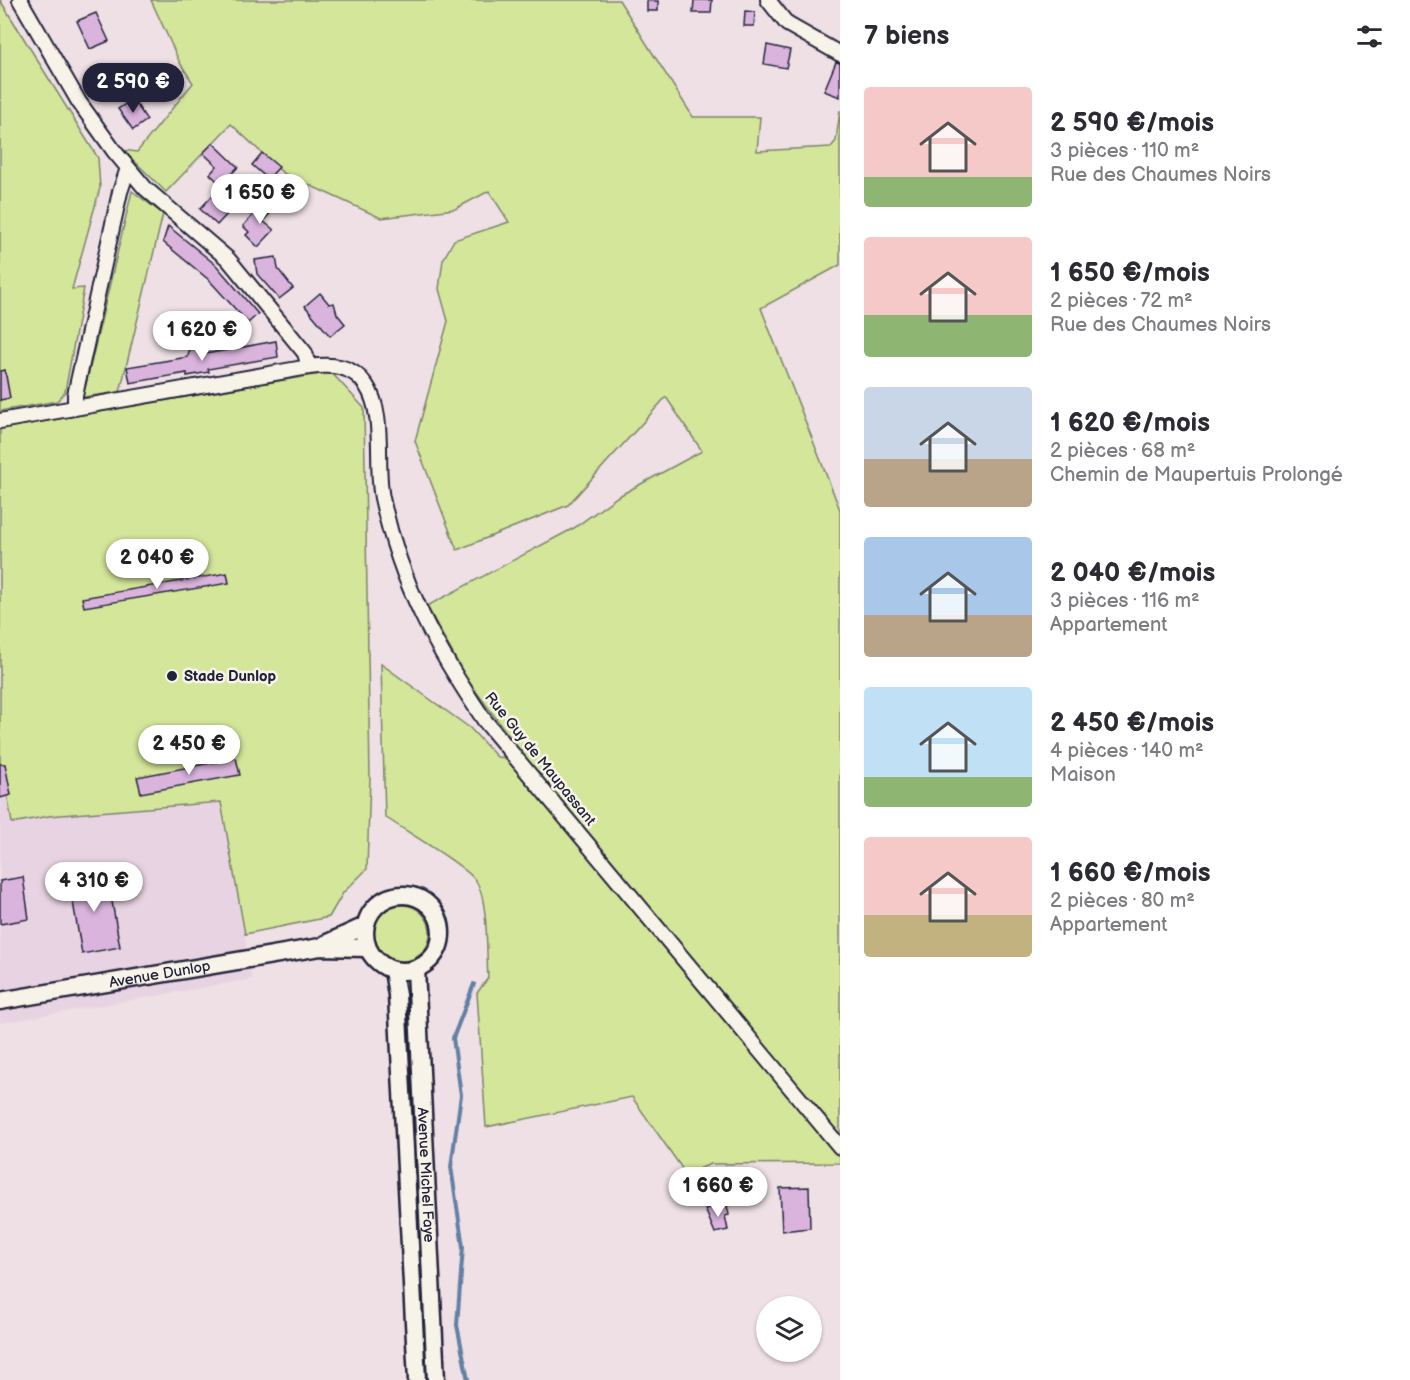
<!DOCTYPE html>
<html lang="fr">
<meta charset="utf-8">
<style>
:root{--surface:#fff;--page:#f2f2f3;--text:#2b2b33;--muted:#7c7c81;--accent:#22223b}
body{margin:0;font-family:"Balsamiq Sans",sans-serif;background:var(--page);color:var(--text);height:100vh;display:flex;flex-direction:column;font-size:22px;white-space:nowrap}
*{box-sizing:border-box;margin:0}
p{font-size:20px;color:var(--muted)}
.icon{flex:none;width:33px;height:33px;fill:none;stroke:currentColor;stroke-width:2;stroke-linecap:round;stroke-linejoin:round}
.map{position:relative;flex:1;overflow:hidden}
.panel{display:flex;flex-direction:column;background:var(--surface);width:570px}
.panel>*{flex:none}
.tools{position:absolute;left:756px;top:1296px;display:grid;gap:12px}
.tools a{display:grid;place-items:center;width:66px;height:66px;border-radius:50%;background:var(--surface);box-shadow:0 2px 4px #0004;font-size:30px}
.price{position:absolute;translate:-50% -51px;padding:0 14px;border-radius:21px;background:#fff;color:#222;font-size:20px;line-height:39px;filter:drop-shadow(0 2px 3px #0008)}
.price::after{content:'';position:absolute;left:50%;top:36px;width:18px;height:14px;margin-left:-9px;background:inherit;clip-path:polygon(0 0,100% 0,50% 100%)}
.price.active{background:var(--accent);color:#fff}
ul{padding:0;list-style:none}
li{display:flex;align-items:center;gap:18px;height:150px;padding:0 24px}
li span{display:grid;place-items:center;flex:none;width:168px;height:120px;border-radius:6px;color:#555}
li>.icon{margin-inline-start:auto}
span .icon{width:72px;height:72px;fill:#fffc;stroke-width:1}
li b{font-size:26px}
h2{display:flex;justify-content:space-between;align-items:center;height:72px;padding:0 24px;font-size:26px}
main{display:flex;flex:1;min-height:0}
.map>svg:first-child{display:block}
.built{fill:#e8d3e3}
.green{fill:#d4e69a;stroke:#7b846a;stroke-width:1.5}
.lines{fill:none;stroke-linecap:round;stroke-linejoin:round}
.stream{stroke:#6280a3;stroke-width:4}
.building{fill:#dab4dd;stroke:#22223b;stroke-width:1.5}
.minor-casing{stroke:#22223b;stroke-width:18}
.tertiary-casing{stroke:#22223b;stroke-width:21}
.minor{stroke:#f7f3e8;stroke-width:14}
.tertiary{stroke:#f7f3e8;stroke-width:16}
.poi-dot{fill:#22223b;stroke:#f7f3e8;stroke-width:2}
.labels{text-anchor:middle;dominant-baseline:central;stroke-width:5;stroke-linejoin:round;paint-order:stroke}
.poi-label{font-size:15px;font-weight:bold;fill:#22223b;stroke:#f7f3e8;text-anchor:start}
.street-label{font-size:15px;fill:#22223b;stroke:#f7f3e8}
</style>
<main>
<div class="map">
<svg width="840" height="1380" viewBox="0 0 840 1380">
<rect width="100%" height="100%" fill="#eee0e5"/>
<filter id="ink" filterUnits="userSpaceOnUse"><feTurbulence type="fractalNoise" baseFrequency=".0167" numOctaves="2"/><feDisplacementMap in="SourceGraphic" scale="12" xChannelSelector="R" yChannelSelector="G"/><feConvolveMatrix kernelMatrix="1 2 1 2 8 2 1 2 1" color-interpolation-filters="sRGB"/></filter>
<g filter="url(#ink)">
<path class="built" d="M5,781L12,823L49,816L221,802L252,979L0,1023V782Z"/>
<path class="green" d="M0,0L98,158L100,188L72,289L84,288L65,392L57,401L0,411Z
M151,0H619L693,117H760L757,151L831,147L836,141L840,110V265L761,308L840,510V1163L711,1164L686,1174L632,1097L486,1127L477,993L488,978C486,954 489,901 476,881C466,866 404,830 385,817L381,664L470,728L497,757L527,760L466,678L427,606L574,528L617,497L702,451L666,397L568,505L457,550L415,441L448,321L439,289L443,260L454,240L509,222L489,191L455,209L381,218L283,173L231,124L166,192L123,150L137,152L193,83L180,63Z
M132,191L163,214L120,392L83,397Z
M331,372L364,408L370,778L367,869L343,893L329,917L245,934L221,802L49,816L12,823L5,781L0,782V429Z
M374 933a28 28 0 1 1 56 0a28 28 0 1 1-56 0Z"/>
<g class="lines">
<path class="stream" d="M468,1380L457,1325L463,1247L451,1167L461,1095L453,1038L474,984"/>
</g>
<path class="building" d="M694,0H712L711,13H693Z
M647,1H658V11H647Z
M745,11L755,12L754,26H744Z
M96,13L109,41L90,49L77,21Z
M767,45L790,50L786,68L764,64Z
M836,62L840,63V97L824,91Z
M133,99L147,120L133,130L118,109Z
M213,143L238,167L221,185L210,174L217,166L203,153Z
M262,153L279,167L268,179L252,165Z
M212,196L229,212L217,225L200,209Z
M266,201L275,208L263,221L274,230L258,247L246,235L249,232L243,226Z
M168,226L216,265L258,314L248,323L209,280L163,242Z
M276,257L278,269L293,288L279,299L257,274L255,260Z
M320,293L329,304L334,303L337,314L345,324L330,336L305,306Z
M276,341L278,357L208,369L209,372L187,376V373L130,383L127,367L188,357L189,351L205,348V354Z
M5,370L10,398L0,400V371Z
M227,573L229,583L84,607L82,598Z
M236,758L240,775L141,793L137,777Z
M0,764H5L11,795L0,798Z
M107,873L120,947L82,954L69,879Z
M23,877L29,919L0,924V881Z
M809,1187L810,1228L782,1231L780,1188Z
M722,1205H727L729,1215L725,1216L728,1230L715,1233L705,1209Z"/>
<g class="lines">
<g class="minor-casing">
<path id="minor" d="M20,0L79,102L114,151L145,188L228,259L305,353L309,367
M768,0L787,24L840,54
M75,408V395L120,192L128,168
M0,421L309,367C333,364 352,365 366,385C386,414 375,465 382,498C401,585 436,649 485,721L840,1147"/>
</g>
<g class="tertiary-casing">
<g id="tertiary">
<circle cx="403" cy="933" r="38"/>
<path d="M325,944L365,926"/>
<path id="s1" d="M416,969L436,1380"/>
<path d="M393,970L397,995L417,1380"/>
<path id="s2" d="M0,1001L320,947L367,948"/>
</g>
</g>
<use href="#minor" class="minor"/>
<use href="#tertiary" class="tertiary"/>
</g>
</g>
<circle class="poi-dot" cx="172" cy="676" r="6"/>
<g class="labels">
<g class="poi-label">
<text x="184" y="676">Stade Dunlop</text>
</g>
<g class="street-label">
<text transform="translate(540 759) rotate(51)">Rue Guy de Maupassant</text>
<text stroke="none"><textPath href="#s2" startOffset="162">Avenue Dunlop</textPath></text>
<text stroke="none"><textPath href="#s1" startOffset="206">Avenue Michel Faye</textPath></text>
</g>
</g>
</svg>
<div class="tools">
<a><svg class="icon" aria-label="layers" viewBox="0 0 24 24"><path d="M12 4l9 5-9 5-9-5zM3 14l9 5 9-5"/></svg></a>
</div>
<b class="price active" style="left:133px;top:114px">2 590 €</b>
<b class="price" style="left:260px;top:225px">1 650 €</b>
<b class="price" style="left:202px;top:362px">1 620 €</b>
<b class="price" style="left:157px;top:590px">2 040 €</b>
<b class="price" style="left:189px;top:776px">2 450 €</b>
<b class="price" style="left:94px;top:913px">4 310 €</b>
<b class="price" style="left:718px;top:1218px">1 660 €</b>
</div>
<section class="panel">
<h2>7 biens<svg class="icon" aria-label="filters" viewBox="0 0 24 24"><path d="M4 7h16M4 17h16"/><circle cx="9" cy="7" r="2"/><circle cx="15" cy="17" r="2"/></svg></h2>
<ul>
<li><span style="background:linear-gradient(#f6c9c9 75%,#8fb573 0)"><svg class="icon" aria-label="home" viewBox="0 0 24 24"><path d="M3 11l9-7 9 7M6 9v11h12V9"/></svg></span><div><b>2 590 €/mois</b><p>3 pièces · 110 m²</p><p>Rue des Chaumes Noirs</p></div></li>
<li><span style="background:linear-gradient(#f6c9c9 65%,#8fb573 0)"><svg class="icon" aria-label="home" viewBox="0 0 24 24"><path d="M3 11l9-7 9 7M6 9v11h12V9"/></svg></span><div><b>1 650 €/mois</b><p>2 pièces · 72 m²</p><p>Rue des Chaumes Noirs</p></div></li>
<li><span style="background:linear-gradient(#c9d6e8 60%,#b9a48a 0)"><svg class="icon" aria-label="home" viewBox="0 0 24 24"><path d="M3 11l9-7 9 7M6 9v11h12V9"/></svg></span><div><b>1 620 €/mois</b><p>2 pièces · 68 m²</p><p>Chemin de Maupertuis Prolongé</p></div></li>
<li><span style="background:linear-gradient(#a9c7e8 65%,#b9a48a 0)"><svg class="icon" aria-label="home" viewBox="0 0 24 24"><path d="M3 11l9-7 9 7M6 9v11h12V9"/></svg></span><div><b>2 040 €/mois</b><p>3 pièces · 116 m²</p><p>Appartement</p></div></li>
<li><span style="background:linear-gradient(#bfe0f5 75%,#8fb573 0)"><svg class="icon" aria-label="home" viewBox="0 0 24 24"><path d="M3 11l9-7 9 7M6 9v11h12V9"/></svg></span><div><b>2 450 €/mois</b><p>4 pièces · 140 m²</p><p>Maison</p></div></li>
<li><span style="background:linear-gradient(#f6c9c9 65%,#c2b280 0)"><svg class="icon" aria-label="home" viewBox="0 0 24 24"><path d="M3 11l9-7 9 7M6 9v11h12V9"/></svg></span><div><b>1 660 €/mois</b><p>2 pièces · 80 m²</p><p>Appartement</p></div></li>
</ul>
</section>
</main>
